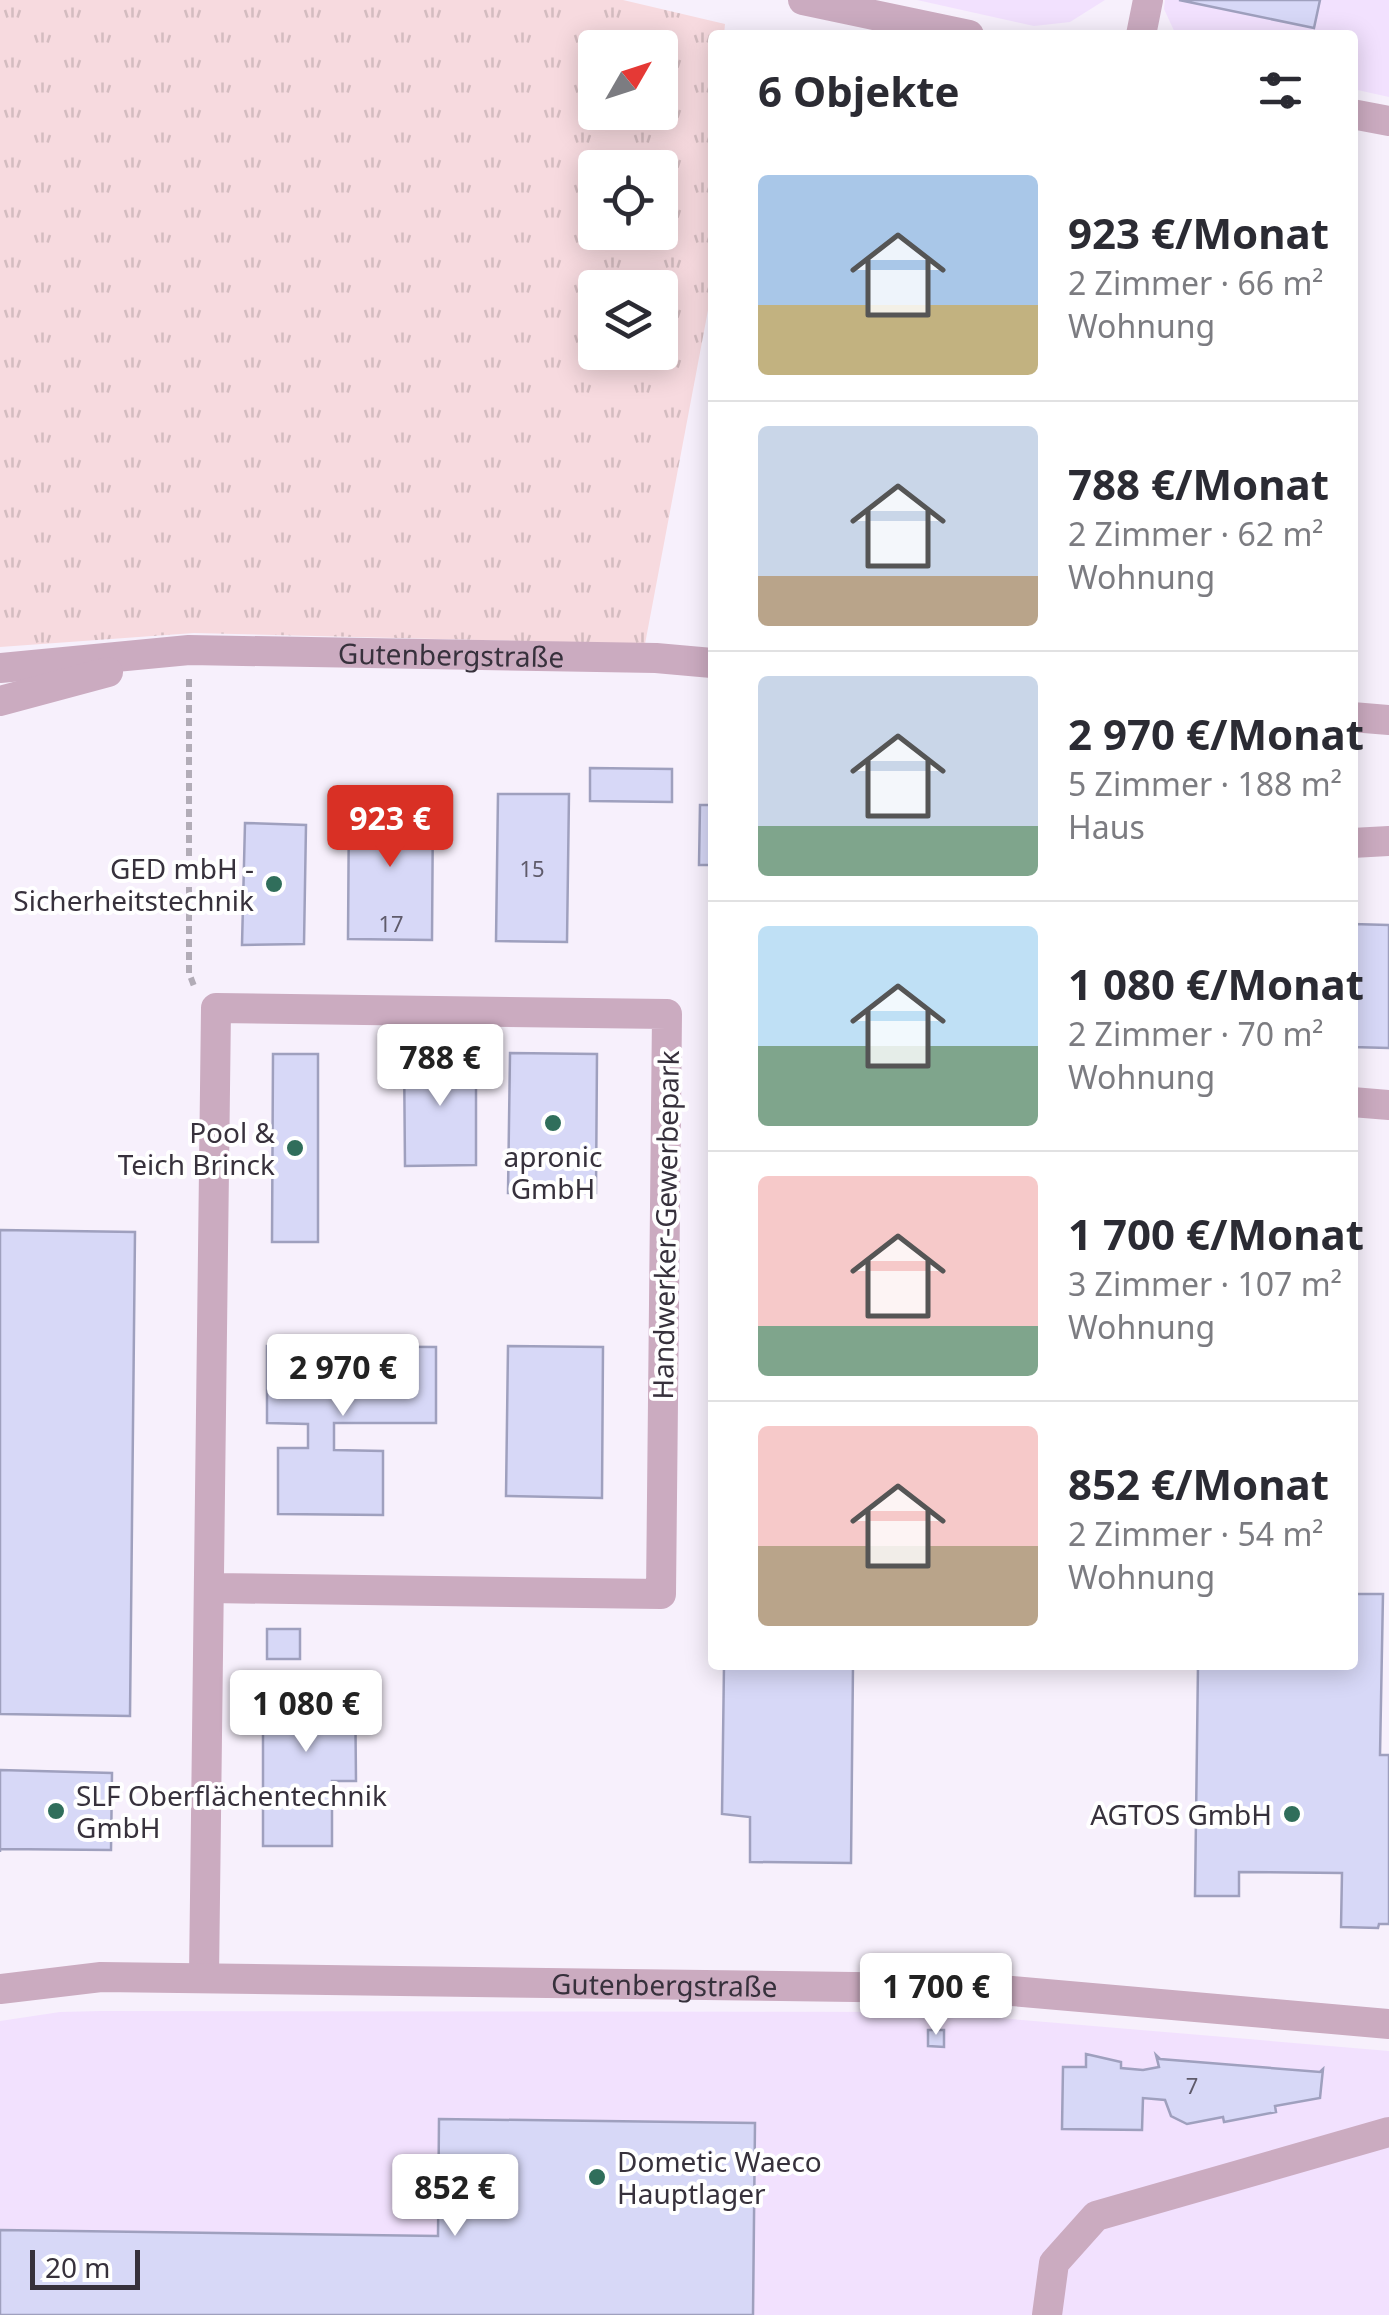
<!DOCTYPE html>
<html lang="de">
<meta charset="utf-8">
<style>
:root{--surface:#fff;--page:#f7f7f7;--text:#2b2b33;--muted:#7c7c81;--line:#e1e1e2;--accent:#d93025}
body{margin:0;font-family:"Noto Sans",sans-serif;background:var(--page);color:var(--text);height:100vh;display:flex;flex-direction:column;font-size:38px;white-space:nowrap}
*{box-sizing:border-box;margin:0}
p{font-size:32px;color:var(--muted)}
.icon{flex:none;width:55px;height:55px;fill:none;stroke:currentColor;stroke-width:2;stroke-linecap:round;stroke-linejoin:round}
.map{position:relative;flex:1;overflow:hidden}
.panel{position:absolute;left:708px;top:30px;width:650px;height:1640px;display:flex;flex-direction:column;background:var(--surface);border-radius:10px;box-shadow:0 5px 25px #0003}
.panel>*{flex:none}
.needle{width:65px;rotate:51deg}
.controls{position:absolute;left:578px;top:30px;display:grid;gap:20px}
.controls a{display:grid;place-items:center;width:100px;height:100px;border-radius:10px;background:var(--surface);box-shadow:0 5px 25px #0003;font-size:50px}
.scale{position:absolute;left:30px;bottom:25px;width:110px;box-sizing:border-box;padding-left:10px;border:5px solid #37313c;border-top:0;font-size:28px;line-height:35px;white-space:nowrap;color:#37313c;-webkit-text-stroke:8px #fff;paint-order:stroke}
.price{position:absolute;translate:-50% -85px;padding:0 22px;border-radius:10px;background:#fff;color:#222;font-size:32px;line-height:65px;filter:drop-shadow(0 2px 5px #0008)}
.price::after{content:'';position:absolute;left:50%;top:60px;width:30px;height:22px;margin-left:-15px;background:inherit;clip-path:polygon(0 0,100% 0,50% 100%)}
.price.on{background:var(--accent);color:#fff}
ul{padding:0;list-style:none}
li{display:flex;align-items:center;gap:30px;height:250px;padding:0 50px}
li+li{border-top:2px solid var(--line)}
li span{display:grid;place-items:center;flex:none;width:280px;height:200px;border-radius:10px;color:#555}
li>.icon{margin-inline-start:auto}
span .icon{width:120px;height:120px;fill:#fffc;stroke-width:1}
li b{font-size:42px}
h2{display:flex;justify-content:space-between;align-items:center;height:120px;padding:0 50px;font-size:42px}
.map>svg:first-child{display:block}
.built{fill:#f2e1fe}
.grass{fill:url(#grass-tufts);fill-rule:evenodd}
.building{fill:#d7d8f7;stroke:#9fa0be;stroke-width:2.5}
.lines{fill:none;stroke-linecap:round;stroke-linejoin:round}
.path{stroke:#b2acb7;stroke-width:6;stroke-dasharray:8 5;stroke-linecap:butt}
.minor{stroke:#cbabc0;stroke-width:30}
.poi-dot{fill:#306e5b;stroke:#fff;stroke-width:4}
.labels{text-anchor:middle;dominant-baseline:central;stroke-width:8;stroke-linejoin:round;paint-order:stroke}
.number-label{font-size:22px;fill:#5f5b6b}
.street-label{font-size:28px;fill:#37313c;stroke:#fff}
.poi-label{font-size:28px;fill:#37313c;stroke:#fff;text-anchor:end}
</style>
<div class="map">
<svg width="1389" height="2315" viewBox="0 0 1389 2315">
<defs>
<pattern id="grass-tufts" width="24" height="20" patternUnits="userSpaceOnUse" patternTransform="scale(2.5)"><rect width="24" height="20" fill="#f7dadf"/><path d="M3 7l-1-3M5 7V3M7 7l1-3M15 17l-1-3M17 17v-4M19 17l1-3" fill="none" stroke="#d4bcc0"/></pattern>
</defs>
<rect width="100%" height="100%" fill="#f7f0fc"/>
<path class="built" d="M917,0H1105L1070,22L1034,26Z
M1165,0H1389V97L1353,89L1352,35H1176L1164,9Z
M101,2011L929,2012L1389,2051V2315H0V2021L60,2012Z"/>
<path class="grass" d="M0,0H623L725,24L724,35H712V289L645,644L194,633L0,647ZM595,48H660V112H595ZM595,168H660V232H595ZM595,288H660V352H595Z"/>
<path class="building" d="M1179,0H1320L1314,28Z
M590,768L672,769V802L590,801Z
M498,794H569L567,942L496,941Z
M349,800L433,802L432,940L348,939Z
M700,805H712V865H699Z
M245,823L306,825L304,944L242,945Z
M1352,924L1389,925V1048L1352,1047Z
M404,1052H476V1165L405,1166Z
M510,1053L597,1054L596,1193H508Z
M273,1054H318V1242H272Z
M0,1230L135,1232L130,1716L0,1714Z
M267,1346L436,1347V1423H334V1450L383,1451V1515L278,1514V1448H308V1424L267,1423Z
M508,1346L603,1347L602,1498L506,1496Z
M1352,1594H1383L1380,1755H1389V1924H1379L1378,1928L1341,1927L1342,1873L1239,1872V1896H1195L1198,1665H1352Z
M267,1629H300V1659H267Z
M724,1665H853L851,1863L750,1862V1817L722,1814Z
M263,1675L355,1676L356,1781H332V1846H263Z
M0,1770L112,1773L111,1850L0,1849V1852Z
M928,2030H944V2047L928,2046Z
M1086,2054L1121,2062V2068L1143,2070L1159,2067L1156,2055L1160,2059L1320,2072L1323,2069L1320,2098L1275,2106L1276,2112L1224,2122L1223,2117L1187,2124L1171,2116L1165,2100L1143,2098L1142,2130L1062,2129L1063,2067H1086Z
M439,2119L755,2123L753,2315H0V2230L438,2236Z"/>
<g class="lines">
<path class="path" d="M189,679V973L194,986"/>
<g class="minor">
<path d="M803,0L969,35"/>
<path d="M1141,35L1148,0"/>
<path d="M1352,114L1389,121"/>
<path id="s1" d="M0,668L189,650L656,658L712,663"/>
<path d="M0,701L108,672"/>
<path d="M1352,717L1389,720"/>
<path d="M1352,843L1389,841"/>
<path d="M1352,1102L1389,1105"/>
<path d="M204,1978L216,1008L667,1014L661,1594L209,1588"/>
<path id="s2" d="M0,1989L101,1977L927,1988L1012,1991L1389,2024"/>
<path d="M1047,2315L1054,2263L1096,2216L1389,2132"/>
</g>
</g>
<g class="poi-dot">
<circle cx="274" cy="884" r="10"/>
<circle cx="553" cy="1123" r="10"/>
<circle cx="295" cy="1148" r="10"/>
<circle cx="56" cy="1811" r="10"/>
<circle cx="1292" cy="1814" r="10"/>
<circle cx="597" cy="2177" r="10"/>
</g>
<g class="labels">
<g class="number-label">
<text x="532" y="868">15</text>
<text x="391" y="923">17</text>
<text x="1192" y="2085">7</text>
</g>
<g class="street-label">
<text stroke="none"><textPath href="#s1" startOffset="452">Gutenbergstraße</textPath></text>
<text transform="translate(665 1225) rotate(-89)">Handwerker-Gewerbepark</text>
<text stroke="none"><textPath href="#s2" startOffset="665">Gutenbergstraße</textPath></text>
</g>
<g class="poi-label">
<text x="254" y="868">GED mbH -<tspan x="254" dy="32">Sicherheitstechnik</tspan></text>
<text x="275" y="1132">Pool &amp;<tspan x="275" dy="32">Teich Brinck</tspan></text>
<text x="553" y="1156" text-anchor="middle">apronic<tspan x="553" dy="32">GmbH</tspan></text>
<text x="76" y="1795" text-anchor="start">SLF Oberflächentechnik<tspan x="76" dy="32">GmbH</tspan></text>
<text x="1272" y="1814">AGTOS GmbH</text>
<text x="617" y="2161" text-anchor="start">Dometic Waeco<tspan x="617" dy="32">Hauptlager</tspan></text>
</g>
</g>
</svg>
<div class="controls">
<a><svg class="needle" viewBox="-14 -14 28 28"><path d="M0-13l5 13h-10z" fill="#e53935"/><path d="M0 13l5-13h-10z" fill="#7c7c81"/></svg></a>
<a><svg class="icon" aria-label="locate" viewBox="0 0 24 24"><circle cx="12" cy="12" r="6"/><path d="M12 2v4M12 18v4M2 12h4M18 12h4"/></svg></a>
<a><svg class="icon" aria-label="layers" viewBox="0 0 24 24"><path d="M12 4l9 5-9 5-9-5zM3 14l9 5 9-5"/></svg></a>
</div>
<div class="scale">20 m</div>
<b class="price on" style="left:390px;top:870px">923 €</b>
<b class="price" style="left:440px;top:1109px">788 €</b>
<b class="price" style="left:343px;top:1419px">2 970 €</b>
<b class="price" style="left:306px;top:1755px">1 080 €</b>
<b class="price" style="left:936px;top:2038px">1 700 €</b>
<b class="price" style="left:455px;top:2239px">852 €</b>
<section class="panel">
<h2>6 Objekte<svg class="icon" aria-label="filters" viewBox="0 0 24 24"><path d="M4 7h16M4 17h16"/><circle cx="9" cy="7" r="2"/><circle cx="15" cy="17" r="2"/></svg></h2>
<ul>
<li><span style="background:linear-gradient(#a9c7e8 65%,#c2b280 0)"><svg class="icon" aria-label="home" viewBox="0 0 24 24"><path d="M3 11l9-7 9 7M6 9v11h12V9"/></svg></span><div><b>923 €/Monat</b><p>2 Zimmer · 66 m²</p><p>Wohnung</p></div></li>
<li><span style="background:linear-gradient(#c9d6e8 75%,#b9a48a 0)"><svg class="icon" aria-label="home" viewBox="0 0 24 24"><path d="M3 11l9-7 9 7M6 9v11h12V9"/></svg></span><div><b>788 €/Monat</b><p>2 Zimmer · 62 m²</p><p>Wohnung</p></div></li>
<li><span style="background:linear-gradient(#c9d6e8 75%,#7fa58c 0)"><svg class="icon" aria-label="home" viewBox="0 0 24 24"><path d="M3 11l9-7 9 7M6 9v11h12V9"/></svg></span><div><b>2 970 €/Monat</b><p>5 Zimmer · 188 m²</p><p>Haus</p></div></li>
<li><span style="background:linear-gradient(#bfe0f5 60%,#7fa58c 0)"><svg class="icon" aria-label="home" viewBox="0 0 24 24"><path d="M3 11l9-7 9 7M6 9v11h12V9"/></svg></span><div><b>1 080 €/Monat</b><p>2 Zimmer · 70 m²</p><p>Wohnung</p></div></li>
<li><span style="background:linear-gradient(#f6c9c9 75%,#7fa58c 0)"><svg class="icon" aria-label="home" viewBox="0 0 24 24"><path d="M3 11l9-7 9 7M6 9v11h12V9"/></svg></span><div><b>1 700 €/Monat</b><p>3 Zimmer · 107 m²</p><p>Wohnung</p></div></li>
<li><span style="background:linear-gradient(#f6c9c9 60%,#b9a48a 0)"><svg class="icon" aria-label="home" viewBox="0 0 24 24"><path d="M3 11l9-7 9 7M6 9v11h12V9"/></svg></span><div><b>852 €/Monat</b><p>2 Zimmer · 54 m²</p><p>Wohnung</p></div></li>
</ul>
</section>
</div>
